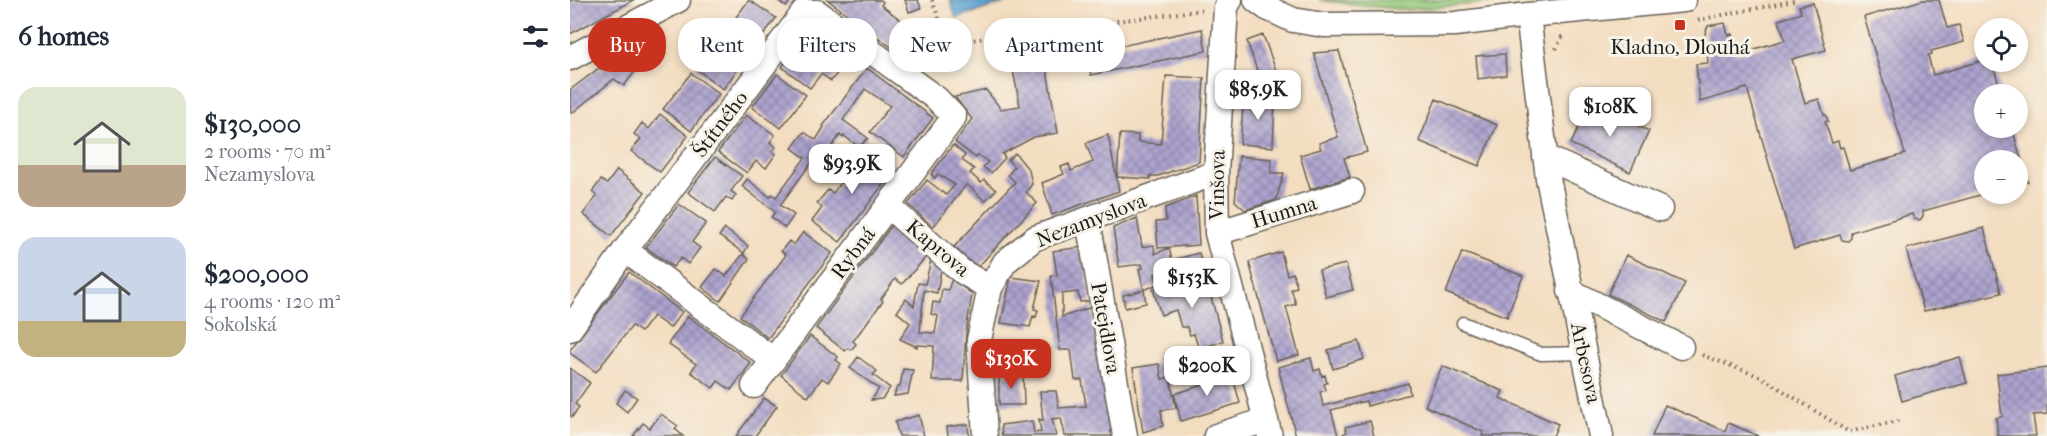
<!DOCTYPE html>
<meta charset="utf-8">
<style>
:root{--surface:#fff;--page:#f2f2f3;--text:#1f2937;--muted:#747a83;--accent:#c8321e}
body{margin:0;font-family:"IM FELL French Canon",serif;background:var(--page);color:var(--text);height:100vh;display:flex;flex-direction:column;font-size:22px;white-space:nowrap}
*{box-sizing:border-box;margin:0}
p{font-size:20px;color:var(--muted)}
.icon{flex:none;width:33px;height:33px;fill:none;stroke:currentColor;stroke-width:2;stroke-linecap:round;stroke-linejoin:round}
.map{position:relative;flex:1;overflow:hidden}
.side{display:flex;flex-direction:column;background:var(--surface);width:570px}
.side>*{flex:none}
.guide{position:absolute;left:18px;top:18px;width:570px;height:54px;display:flex;gap:12px}
.controls{position:absolute;left:1404px;top:18px;display:grid;gap:12px}
.controls a{display:grid;place-items:center;width:54px;height:54px;border-radius:50%;background:var(--surface);box-shadow:0 3px 9px #0003;font-size:30px}
.price{position:absolute;translate:-50% -51px;padding:0 14px;border-radius:12px;background:#fff;color:#222;font-size:20px;line-height:39px;filter:drop-shadow(0 2px 3px #0008)}
.price::after{content:'';position:absolute;left:50%;top:36px;width:18px;height:14px;margin-left:-9px;background:inherit;clip-path:polygon(0 0,100% 0,50% 100%)}
.price.active{background:var(--accent);color:#fff}
ul{padding:0;list-style:none}
li{display:flex;align-items:center;gap:18px;height:150px;padding:0 18px}
li span{display:grid;place-items:center;flex:none;width:168px;height:120px;border-radius:18px;color:#555}
li>.icon{margin-inline-start:auto}
span .icon{width:72px;height:72px;fill:#fffc;stroke-width:1}
li b{font-size:26px}
h2{display:flex;justify-content:space-between;align-items:center;height:72px;padding:0 18px;font-size:26px}
.pill{padding:0 21px;border-radius:24px;background:var(--surface);box-shadow:0 3px 9px #0003;font-size:21px;line-height:54px}
.pill.active{background:var(--accent);color:#fff}
main{display:flex;flex:1;min-height:0}
.map>svg:first-child{display:block}
.park{fill:#95c97a;stroke:#58724b;stroke-width:1.5}
.water{fill:url(#water-rules);stroke:#40627a;stroke-width:1.5}
.building{fill:url(#building-cross-hatch)}
.lines{fill:none;stroke-linecap:round;stroke-linejoin:round}
.service-casing{stroke:#676055;stroke-width:15}
.minor-casing{stroke:#676055;stroke-width:27}
.path{stroke:#676055;stroke-width:4;stroke-dasharray:1.5 4.5;stroke-linecap:butt}
.service{stroke:#fff;stroke-width:12}
.minor{stroke:#fff;stroke-width:24}
.poi-dot{fill:#c8321e;stroke:#f7f3e8;stroke-width:2}
.labels{text-anchor:middle;dominant-baseline:central;stroke-width:6;stroke-linejoin:round;paint-order:stroke}
.poi-label{font-size:21px;fill:#1c1c1c;stroke:#f7f3e8}
.street-label{font-size:21px;fill:#1c1c1c;stroke:#f7f3e8}
</style>
<main>
<section class="side">
<h2>6 homes<svg class="icon" aria-label="filters" viewBox="0 0 24 24"><path d="M4 7h16M4 17h16"/><circle cx="9" cy="7" r="2"/><circle cx="15" cy="17" r="2"/></svg></h2>
<ul>
<li><span style="background:linear-gradient(#dfe7d0 65%,#b9a48a 0)"><svg class="icon" aria-label="home" viewBox="0 0 24 24"><path d="M3 11l9-7 9 7M6 9v11h12V9"/></svg></span><div><b>$130,000</b><p>2 rooms · 70 m²</p><p>Nezamyslova</p></div></li>
<li><span style="background:linear-gradient(#c9d6e8 70%,#c2b280 0)"><svg class="icon" aria-label="home" viewBox="0 0 24 24"><path d="M3 11l9-7 9 7M6 9v11h12V9"/></svg></span><div><b>$200,000</b><p>4 rooms · 120 m²</p><p>Sokolská</p></div></li>
</ul>
</section>
<div class="map">
<svg width="1477" height="436" viewBox="0 0 1477 436">
<defs>
<pattern id="water-rules" width="6" height="5" patternUnits="userSpaceOnUse" patternTransform="scale(1.5)"><rect width="6" height="5" fill="#64a8d9"/><path d="M0 2.5h6" fill="none" stroke="#5288af"/></pattern>
<pattern id="building-cross-hatch" width="8" height="8" patternUnits="userSpaceOnUse" patternTransform="scale(1.5)"><rect width="8" height="8" fill="#ada3cf"/><path d="M0 0l8 8M0 8l8-8" fill="none" stroke="#8c84a7"/></pattern>
</defs>
<rect width="100%" height="100%" fill="#f7f3e8"/>
<filter id="ink" filterUnits="userSpaceOnUse"><feTurbulence type="fractalNoise" baseFrequency=".0167" numOctaves="2"/><feDisplacementMap in="SourceGraphic" scale="12" xChannelSelector="R" yChannelSelector="G"/><feConvolveMatrix kernelMatrix="1 2 1 2 8 2 1 2 1" color-interpolation-filters="sRGB"/></filter>
<filter id="wash" filterUnits="userSpaceOnUse"><feTurbulence type="fractalNoise" baseFrequency=".008" numOctaves="4" result="noise"/><feDisplacementMap in="SourceGraphic" scale="24" xChannelSelector="R" yChannelSelector="G"/><feGaussianBlur stdDeviation="1.35" result="paint"/><feColorMatrix in="noise" values="0 0 0 0 0 0 0 0 0 0 0 0 0 0 0 0 0 1.4 0 .05"/><feComposite in="paint" operator="in"/></filter>
<g filter="url(#wash)">
<rect width="100%" height="100%" fill="#f3ddc0"/>
<path class="park" d="M749,0H950L836,10Z"/>
<path class="water" d="M380,0H444L386,18Z"/>
<g id="blocks">
<path class="building" d="M0,0H64L0,34Z
M179,0L206,18L153,89L125,68L134,56L125,49L137,33L146,40L153,30L155,32Z
M207,0H221L216,7Z
M258,0H311L313,2L311,5L348,33L332,55Z
M335,0H348L351,8L339,12Z
M1353,0H1369L1377,28L1389,25L1394,42L1361,51L1362,54L1358,55L1363,75L1414,60L1422,62L1432,94H1414V128H1442L1458,182L1448,184V160H1414V194L1353,211V216L1350,220L1344,219L1342,214L1281,232V238L1278,241L1272,240L1270,235L1224,249L1177,88L1130,102L1126,64L1138,63L1135,33L1138,26L1155,23L1158,35L1162,34L1167,54L1215,40L1209,20L1231,13L1229,6L1243,3L1256,50L1222,59L1235,103L1249,99L1254,115H1256L1258,121L1255,122L1262,143L1268,141L1270,148L1273,147L1280,170L1335,154L1294,17Z
M242,28L270,49L262,60L272,67L261,81L251,74L240,88L212,67Z
M632,29L636,51L521,75L517,53Z
M693,35L708,76L691,82L677,41Z
M769,51L797,152L774,158L780,177L740,189L730,155L751,149L749,143L768,137L744,53Z
M52,53L69,66L54,86L44,79L2,113L0,111V90L29,68L33,70L41,60L45,63Z
M935,54L936,75L908,79L906,56Z
M475,59L488,133L464,137L432,154L435,158L421,173L413,167L418,162L408,155L406,158L385,142L402,119L385,97L416,90L431,109L450,106L442,65Z
M297,68L363,118L334,157L300,132L320,106L295,89L273,120L298,138L289,147L274,136L273,138L270,135L260,149L264,152L256,164L268,172L264,179L242,162L210,205L224,215L215,228L201,217L205,212L172,186L177,179L200,197L202,194L206,197L235,158L222,148L234,132L246,140L254,127L253,126Z
M121,73L149,94L121,131L93,109Z
M207,74L236,95L211,128L182,107Z
M596,76L634,78L629,162L588,176H580V179L547,177L550,134L568,135V142L591,144Z
M674,95L705,98L703,147L670,144Z
M866,99L927,125L909,166L849,141Z
M1020,104L1079,131L1060,172L1001,144Z
M90,114L118,136L90,172L61,151L71,139L64,134L72,123L79,129Z
M176,115L205,135L200,142L206,147L202,151L206,154L196,168L186,161L177,173L148,152Z
M538,135L549,191L482,215L472,183L494,174L491,167L499,164L501,171L523,162L516,143Z
M383,145L395,155L392,160L404,169L400,173L411,183L414,180L426,190L415,201L397,184L363,227L338,204L357,180L376,195L385,185L368,174L365,178L361,174Z
M297,148L324,170L270,242L242,221L252,208L247,203L258,190L263,193Z
M445,153L459,170L462,184L456,192L467,203L407,268L384,247L445,182L438,175L444,167L438,160Z
M669,156L702,159L701,173H714L706,200L675,210L665,201Z
M145,157L172,176L161,191L166,195L162,201L156,197L145,212L118,192Z
M47,170L75,192L41,236L13,214L27,196L22,192L31,180L37,184Z
M626,196L629,245L588,248L586,222L596,221L595,208Z
M109,204L136,223L122,242L130,248L118,264L111,258L103,267L76,247Z
M567,218L572,247L584,245L585,254L599,248L602,260L629,253L631,261L585,274L588,284L574,290L569,269L573,268L572,264L549,267L543,228Z
M322,225L356,257L332,284L325,279L311,299L313,301L283,341L286,344L281,350L278,348L275,351L246,328Z
M1414,228L1431,293L1354,311L1336,249Z
M155,229L178,246L174,253L149,236Z
M233,232L262,253L198,338L170,316L216,255L211,251L219,241L224,245Z
M513,247L521,301L510,302L508,292L492,294V317L522,307L542,436H495L491,418L482,419L486,436H432L431,425L462,421L464,433L471,432L469,419L473,421L470,391H486L489,408L516,406L512,380H505L501,350H490L481,276L487,275L483,251Z
M711,252L717,275L723,273L727,287L721,289L726,304L716,307L729,355L706,361L679,262Z
M892,252L953,276L937,317L876,293Z
M173,254L179,259L150,301L132,287L146,269L156,276Z
M1056,255L1115,283L1096,322L1038,294Z
M361,260L371,270L367,293L354,290L350,332L365,333L368,316L361,314L363,302L370,303L372,289L378,290L382,279L402,294L396,332L393,381H362L364,346L347,345V347L330,339L340,323L327,312L336,299L344,306L348,283L355,284Z
M776,264L783,290L756,297L749,270Z
M59,272L112,312L100,328L83,316L71,332L62,326L26,372L0,353V350Z
M635,275L653,341L629,349L624,334L620,335L617,327H611L606,310L591,315L583,289Z
M441,277L471,281L464,309L468,310L466,317L463,316L460,327L431,323Z
M574,290L576,303L555,308L553,295Z
M118,316L181,363L161,390L148,381L143,388L121,372L126,364L98,344Z
M240,336L268,357L266,360L271,364L258,382L252,378L238,397L211,375Z
M789,341L794,359L763,369L758,350Z
M428,344L460,345V360L451,361V370H429Z
M288,357L307,371L303,375L320,388L312,399L301,400L309,389L280,368Z
M629,357L633,371L625,373L624,368L599,377L597,366Z
M1390,357L1397,383L1332,401L1325,376Z
M741,358L744,371L750,369L752,376L755,375L757,383L754,384L756,390L750,392L753,406L838,383L840,394L797,406L796,401L761,410L768,435L726,436L708,367Z
M589,364L592,379L600,377L606,408L591,410L593,426L573,432L563,368Z
M872,366L933,391L930,398L988,424L983,436H912L913,432L855,406Z
M0,368L20,383L5,404L9,407L2,417L0,415Z
M1477,368V414L1463,415L1466,436H1428L1426,418L1432,417L1427,374Z
M333,369L343,370L338,394L324,396L327,387H330Z
M645,373L646,379L662,374L670,403L611,421L604,394L636,384L634,376Z
M453,374L454,405H429V375Z
M55,390L67,398L57,412L46,403Z
M194,398L207,406L185,436H166Z
M1095,405L1155,431L1158,423L1189,436H1082Z
M91,414L108,426L105,429L113,436H63L73,423L80,428Z
M349,415L354,436H329L325,422Z
M800,421L804,436H774L773,434L777,432L775,427Z
M398,424L399,436H378L377,427Z"/>
</g>
</g>
<g filter="url(#ink)">
<use href="#blocks" fill-opacity="0" stroke="#676055" stroke-width="1.5"/>
<g class="lines">
<g class="service-casing">
<path id="service" d="M893,323L971,354L1014,353"/>
</g>
<g class="minor-casing">
<path id="minor" d="M660,0L656,7L646,173L647,233L700,436
M686,0L697,8L723,20L754,25L885,24L958,15L1114,0
M958,15L978,178L1031,436
M0,58L108,0
M975,157L1090,209
M318,206L391,271L420,288
M518,220L555,436
M647,233L782,191
M55,250L202,359
M1000,291L1111,347
M0,329L55,250L234,12H247L367,99L384,117L184,386
M415,436L409,340L420,288L435,262L465,238L646,173
M646,436L696,420"/>
</g>
<path class="path" d="M362,0L378,43L632,10
M1128,20L1228,0
M986,49L992,37H995
M1132,355L1191,377L1279,432L1332,420"/>
<use href="#service" class="service"/>
<use href="#minor" class="minor"/>
</g>
</g>
<rect class="poi-dot" x="1104" y="19" width="12" height="12" rx="3"/>
<g class="labels">
<g class="poi-label">
<text x="1110" y="47">Kladno, Dlouhá</text>
</g>
<g class="street-label">
<text transform="translate(150 124) rotate(-53)">Štítného</text>
<text transform="translate(647 185) rotate(-89)">Vinšova</text>
<text transform="translate(714 212) rotate(-17)">Humna</text>
<text transform="translate(521 220) rotate(-21)">Nezamyslova</text>
<text transform="translate(368 248) rotate(40)">Kaprova</text>
<text transform="translate(283 253) rotate(-53)">Rybná</text>
<text transform="translate(536 328) rotate(80)">Patejdlova</text>
<text transform="translate(1016 363) rotate(78)">Arbesova</text>
</g>
</g>
</svg>
<div class="controls">
<a><svg class="icon" aria-label="locate" viewBox="0 0 24 24"><circle cx="12" cy="12" r="6"/><path d="M12 2v4M12 18v4M2 12h4M18 12h4"/></svg></a>
<a>+</a>
<a>−</a>
</div>
<b class="price" style="left:688px;top:121px">$85.9K</b>
<b class="price" style="left:1040px;top:138px">$108K</b>
<b class="price" style="left:282px;top:195px">$93.9K</b>
<b class="price" style="left:622px;top:309px">$153K</b>
<b class="price active" style="left:441px;top:390px">$130K</b>
<b class="price" style="left:637px;top:397px">$200K</b>
<div class="guide">
<a class="pill active">Buy</a>
<a class="pill">Rent</a>
<a class="pill">Filters</a>
<a class="pill">New</a>
<a class="pill">Apartment</a>
</div>
</div>
</main>
